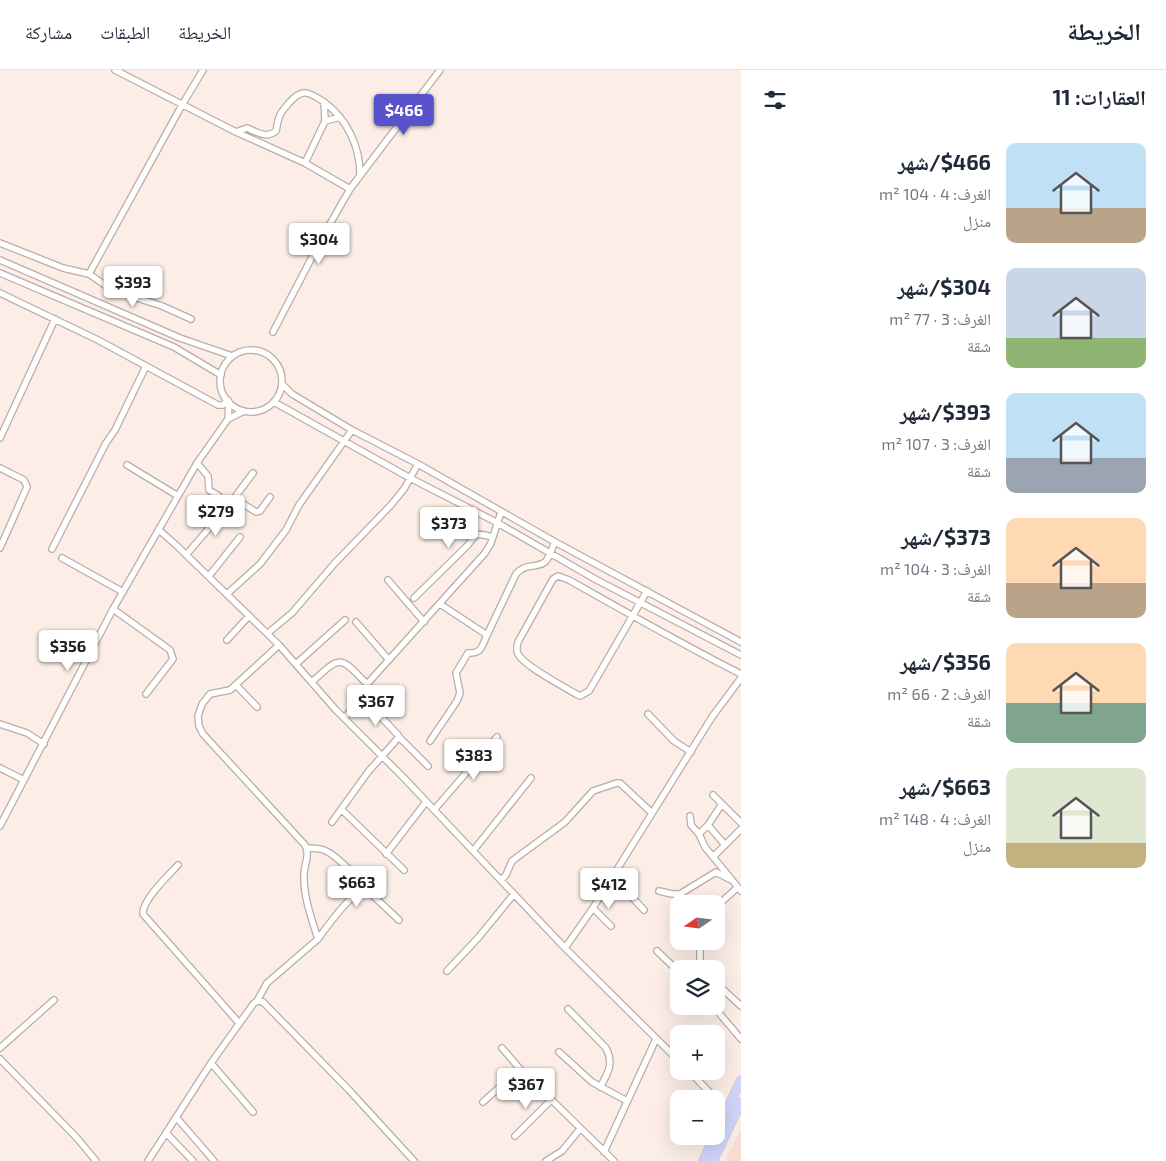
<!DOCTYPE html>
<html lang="ar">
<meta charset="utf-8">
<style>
:root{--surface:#fff;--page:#f2f2f3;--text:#1f2937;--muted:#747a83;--line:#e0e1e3;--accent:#5953cb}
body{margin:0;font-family:"Exo 2","Noto Naskh Arabic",sans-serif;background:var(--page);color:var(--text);direction:rtl;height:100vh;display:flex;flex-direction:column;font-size:19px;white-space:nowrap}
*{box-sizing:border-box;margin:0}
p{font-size:16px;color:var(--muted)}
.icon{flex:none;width:28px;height:28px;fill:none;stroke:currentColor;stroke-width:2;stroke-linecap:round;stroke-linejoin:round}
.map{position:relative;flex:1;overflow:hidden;direction:ltr}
.side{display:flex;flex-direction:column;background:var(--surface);width:425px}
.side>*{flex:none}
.needle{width:32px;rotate:256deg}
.fabs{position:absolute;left:670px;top:825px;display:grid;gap:10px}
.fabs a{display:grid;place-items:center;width:55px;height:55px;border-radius:10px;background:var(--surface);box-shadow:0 5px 20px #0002;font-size:25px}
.price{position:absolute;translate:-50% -42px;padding:0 11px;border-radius:5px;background:#fff;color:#222;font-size:16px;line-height:32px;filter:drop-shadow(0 1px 2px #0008)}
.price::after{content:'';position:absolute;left:50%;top:30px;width:15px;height:11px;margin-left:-8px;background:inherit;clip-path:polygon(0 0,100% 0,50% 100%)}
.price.selected{background:var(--accent);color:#fff}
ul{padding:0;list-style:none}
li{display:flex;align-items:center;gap:15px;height:125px;padding:0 20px}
li span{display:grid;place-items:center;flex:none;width:140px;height:100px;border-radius:10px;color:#555}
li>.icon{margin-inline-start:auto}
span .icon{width:60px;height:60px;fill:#fffc;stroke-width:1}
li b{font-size:21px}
h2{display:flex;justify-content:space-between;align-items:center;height:60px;padding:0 20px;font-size:21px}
header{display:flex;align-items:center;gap:30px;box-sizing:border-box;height:70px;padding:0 25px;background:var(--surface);border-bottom:1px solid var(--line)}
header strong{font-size:24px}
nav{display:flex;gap:28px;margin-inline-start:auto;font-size:18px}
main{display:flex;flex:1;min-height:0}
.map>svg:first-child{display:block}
.built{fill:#f5dfd3}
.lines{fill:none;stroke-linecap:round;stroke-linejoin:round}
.minor-casing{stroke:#baada5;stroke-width:8}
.major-casing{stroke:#d2d1d0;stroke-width:10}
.minor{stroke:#fff;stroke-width:5.5}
.major{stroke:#d0d4fd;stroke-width:8}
</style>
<header>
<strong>الخريطة</strong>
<nav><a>الخريطة</a><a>الطبقات</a><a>مشاركة</a></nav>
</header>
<main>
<section class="side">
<h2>العقارات: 11<svg class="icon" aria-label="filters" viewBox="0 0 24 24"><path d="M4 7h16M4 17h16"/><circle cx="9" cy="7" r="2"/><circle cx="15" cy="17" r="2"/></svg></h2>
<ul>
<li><span style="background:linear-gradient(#bfe0f5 65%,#b9a48a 0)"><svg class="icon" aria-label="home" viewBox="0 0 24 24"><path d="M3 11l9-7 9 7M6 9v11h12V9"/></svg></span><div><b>$466/شهر</b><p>الغرف: 4 · 104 m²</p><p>منزل</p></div></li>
<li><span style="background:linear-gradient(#c9d6e8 70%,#8fb573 0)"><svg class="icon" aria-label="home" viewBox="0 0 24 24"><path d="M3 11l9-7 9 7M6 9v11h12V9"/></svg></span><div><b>$304/شهر</b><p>الغرف: 3 · 77 m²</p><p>شقة</p></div></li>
<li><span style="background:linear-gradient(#bfe0f5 65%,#9aa5b1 0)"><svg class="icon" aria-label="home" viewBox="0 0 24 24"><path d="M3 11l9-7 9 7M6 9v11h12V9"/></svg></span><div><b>$393/شهر</b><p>الغرف: 3 · 107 m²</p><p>شقة</p></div></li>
<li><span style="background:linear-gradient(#ffd9b3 65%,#b9a48a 0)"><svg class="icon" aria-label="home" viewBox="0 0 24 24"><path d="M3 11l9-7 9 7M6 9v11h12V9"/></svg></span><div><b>$373/شهر</b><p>الغرف: 3 · 104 m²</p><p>شقة</p></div></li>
<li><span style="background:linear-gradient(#ffd9b3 60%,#7fa58c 0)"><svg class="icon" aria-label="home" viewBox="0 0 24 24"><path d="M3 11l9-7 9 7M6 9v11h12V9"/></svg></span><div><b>$356/شهر</b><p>الغرف: 2 · 66 m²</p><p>شقة</p></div></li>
<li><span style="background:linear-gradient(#dfe7d0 75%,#c2b280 0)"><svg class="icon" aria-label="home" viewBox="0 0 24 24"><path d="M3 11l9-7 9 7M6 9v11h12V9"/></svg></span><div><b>$663/شهر</b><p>الغرف: 4 · 148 m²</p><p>منزل</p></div></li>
</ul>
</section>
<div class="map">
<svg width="741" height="1091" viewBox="0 0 741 1091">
<rect width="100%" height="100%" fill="#fceee6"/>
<path class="built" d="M741,1059V1091H725Z"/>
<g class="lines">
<g class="minor-casing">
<path id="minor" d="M115,0L236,62L305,93L350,119
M325,51L340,47
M236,62L247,58C257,62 266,69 276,61C279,46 278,46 288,34C302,18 308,21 324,32C347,49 360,76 360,105
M305,93L325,51L324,32
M0,173L63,198L89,204L182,35L203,0
M0,190L180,268L232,286
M0,203L174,277L221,305
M89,204L112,220L162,236L191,249
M0,223L98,270L218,335H223L228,330
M273,262L323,166L350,119L440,0
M220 311a31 31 0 1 1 62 0a31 31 0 1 1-62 0Z
M282,314L292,324L352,360L418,394L555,472L741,572
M274,332L410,408L496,452L595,509L741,585
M228,349L229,332
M0,368L55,249
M197,393L208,406L209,420L219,426
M127,395L178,426
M0,398L24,410L27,417L0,478
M234,428L256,442L260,441L270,427
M159,460L176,475L279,575L335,639L403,707L565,878L679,991
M52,479L106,373L115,360L146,296
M186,485L229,435L253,403
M62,488L123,522
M209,506L240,467
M388,510L424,552
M647,521L589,621L580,626L576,624C563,616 524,596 518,584C516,581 517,576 518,572L553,509L558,506L569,510C626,542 683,575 741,604
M227,524L260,494L286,460L299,435L352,360
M414,528L468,475C477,462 477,463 492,467
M440,534L487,565L516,504C526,492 539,499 546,491C550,486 552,478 555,472
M113,539L170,580L173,589L146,624
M356,552L389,590
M268,563L292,543L334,494L391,435L404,419L418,394
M227,570L249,546
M296,594L345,550
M313,611C342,584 340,587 367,614
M236,615L257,637
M648,644L674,671L691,682
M344,648L356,635L359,623L485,483L491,473L501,442
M0,654L27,663L44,674
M399,667L428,696
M430,671L457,631L460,623L456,603L468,583C482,584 482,576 487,565
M0,698L24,710
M713,725L741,753
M342,740L404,800
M434,740L497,667
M690,746L691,755L699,764L705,777L741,821
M332,752L368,702L399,667L398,665L383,649L358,630
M708,755L725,775
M0,756L113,539L178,426L197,393L228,349L244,341
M699,764L708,755L722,734
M307,778C313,778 318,778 324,780C334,784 362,809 363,819
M473,781L531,708
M386,784L426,732
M713,787L741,759
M178,795C168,806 142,830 143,844L239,953
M612,806L644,840
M501,810L506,805L512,791L565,752L593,721L617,713H620L652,743
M659,821L672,824H680L716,802L729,809
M716,837L738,817
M593,838L611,856
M318,869C328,855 348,827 363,819L368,821L399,850
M700,877V892L704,899
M565,878L593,838L712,647L741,608
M657,881L679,902
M447,901L478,868L514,824
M716,913L741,936
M257,931L267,913L318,869C311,847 303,826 304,803C305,793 310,784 305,775L203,664L199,656L198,646L202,634L210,624L230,620L279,575
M713,936L741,969
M568,939L606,978C614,993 608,1004 600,1017
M0,978L54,930
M502,978L520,999L614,1091
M559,982L592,1012L627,1031
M0,989L77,1068L96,1091
M211,993L253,1042
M689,1001L716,1029
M716,1029L727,1039
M483,1032L520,999
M176,1047L214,1091
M166,1063L193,1091
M515,1066L551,1030
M604,1082L656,969
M148,1091L211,993L254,933L259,931L263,932L349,1020L414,1091
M546,1091L562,1081L580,1059"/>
</g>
<g class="major-casing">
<path id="major" d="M716,1063L741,1010
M703,1091L715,1066
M713,1091L741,1032"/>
</g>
<use href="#minor" class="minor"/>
<use href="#major" class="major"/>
</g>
</svg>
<div class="fabs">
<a><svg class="needle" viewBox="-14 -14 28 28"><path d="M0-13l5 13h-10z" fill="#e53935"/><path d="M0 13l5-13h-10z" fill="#747a83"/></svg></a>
<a><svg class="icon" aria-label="layers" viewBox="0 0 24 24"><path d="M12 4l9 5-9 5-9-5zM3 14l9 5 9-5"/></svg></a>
<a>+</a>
<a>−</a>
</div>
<b class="price selected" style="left:404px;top:66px">$466</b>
<b class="price" style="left:319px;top:195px">$304</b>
<b class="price" style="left:133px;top:238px">$393</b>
<b class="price" style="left:216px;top:467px">$279</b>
<b class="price" style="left:449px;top:479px">$373</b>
<b class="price" style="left:68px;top:602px">$356</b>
<b class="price" style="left:376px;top:657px">$367</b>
<b class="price" style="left:474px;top:711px">$383</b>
<b class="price" style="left:357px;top:838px">$663</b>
<b class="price" style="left:609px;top:840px">$412</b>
<b class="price" style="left:526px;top:1040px">$367</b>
</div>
</main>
